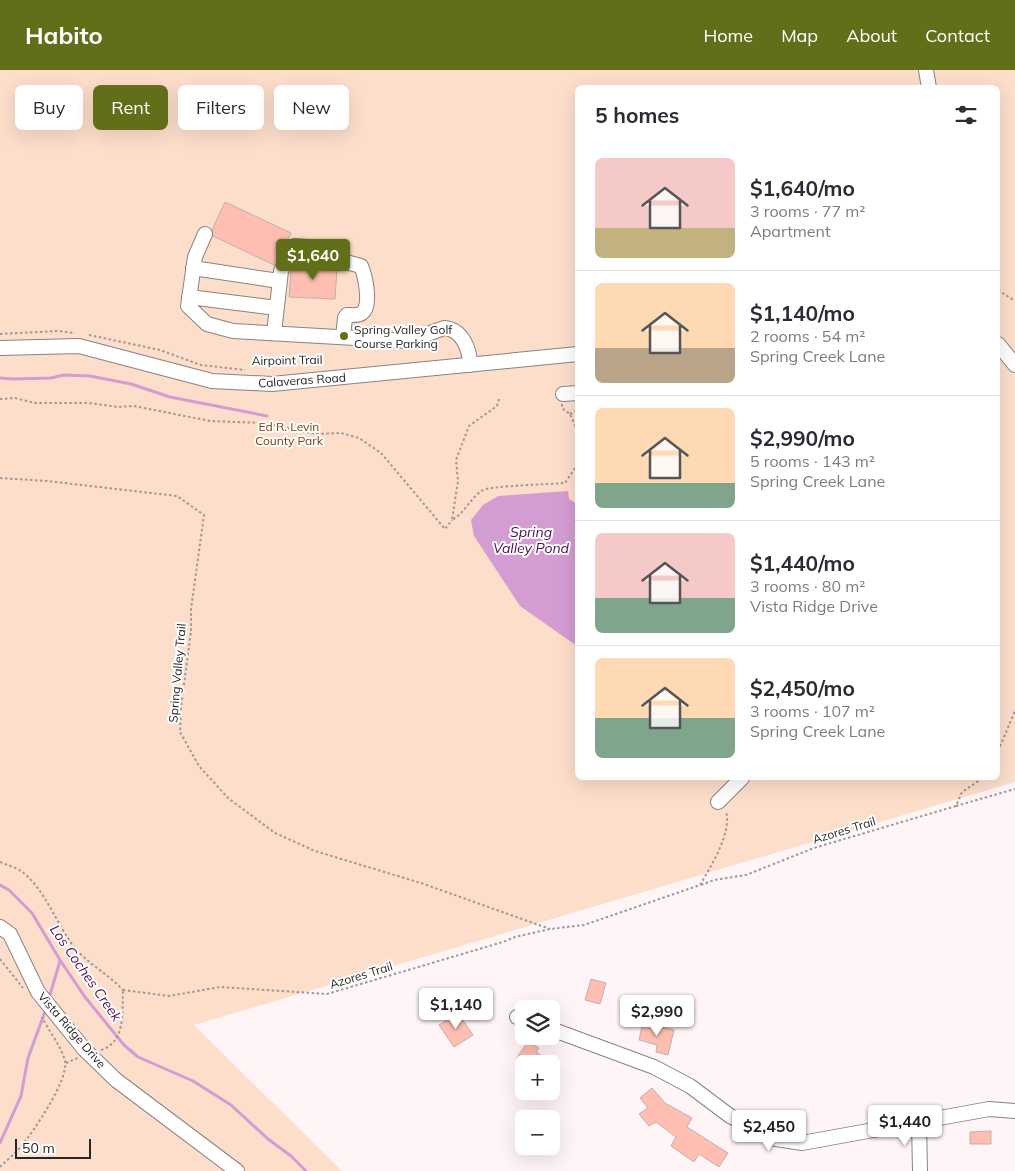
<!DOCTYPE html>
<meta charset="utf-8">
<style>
:root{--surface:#fff;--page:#f7f7f7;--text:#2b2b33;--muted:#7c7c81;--line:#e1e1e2;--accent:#626f19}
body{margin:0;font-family:Mulish,sans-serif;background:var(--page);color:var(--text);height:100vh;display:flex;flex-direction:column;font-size:19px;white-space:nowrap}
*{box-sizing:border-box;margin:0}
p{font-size:16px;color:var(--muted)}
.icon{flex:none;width:28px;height:28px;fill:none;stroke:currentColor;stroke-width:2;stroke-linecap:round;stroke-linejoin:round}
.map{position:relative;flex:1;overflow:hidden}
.panel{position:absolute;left:575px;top:15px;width:425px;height:695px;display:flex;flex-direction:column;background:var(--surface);border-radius:8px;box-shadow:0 5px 20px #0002}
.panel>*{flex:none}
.guide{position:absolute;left:15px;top:15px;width:475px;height:45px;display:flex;gap:10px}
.tools{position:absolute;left:515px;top:930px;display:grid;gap:10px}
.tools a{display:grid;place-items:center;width:45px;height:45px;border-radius:8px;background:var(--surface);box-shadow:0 5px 20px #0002;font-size:25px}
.scale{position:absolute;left:15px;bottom:12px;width:76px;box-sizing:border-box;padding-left:5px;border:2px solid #272424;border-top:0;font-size:14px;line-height:18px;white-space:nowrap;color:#272424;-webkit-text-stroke:4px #fff;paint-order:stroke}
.price{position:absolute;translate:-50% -42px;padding:0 11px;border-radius:5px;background:#fff;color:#222;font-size:16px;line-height:32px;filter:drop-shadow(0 1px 2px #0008)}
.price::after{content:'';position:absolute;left:50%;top:30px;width:15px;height:11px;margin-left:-8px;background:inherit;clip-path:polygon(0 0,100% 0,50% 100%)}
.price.selected{background:var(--accent);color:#fff}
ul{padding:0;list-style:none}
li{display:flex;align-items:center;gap:15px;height:125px;padding:0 20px}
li+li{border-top:1px solid var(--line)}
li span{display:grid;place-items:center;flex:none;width:140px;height:100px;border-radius:8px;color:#555}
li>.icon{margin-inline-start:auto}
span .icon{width:60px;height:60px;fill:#fffc;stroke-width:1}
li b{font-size:21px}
h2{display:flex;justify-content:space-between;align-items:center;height:60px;padding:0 20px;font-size:21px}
.chip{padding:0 18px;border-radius:8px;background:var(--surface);box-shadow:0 5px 20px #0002;font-size:18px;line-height:45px}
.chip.selected{background:var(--accent);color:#fff}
header{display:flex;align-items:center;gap:30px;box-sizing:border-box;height:70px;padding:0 25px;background:var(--accent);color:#fff}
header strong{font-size:24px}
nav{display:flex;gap:28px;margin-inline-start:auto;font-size:18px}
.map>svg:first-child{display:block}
.green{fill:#fddecb;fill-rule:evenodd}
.water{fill:#d39cd2}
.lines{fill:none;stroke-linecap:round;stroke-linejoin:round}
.stream{stroke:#d39cd2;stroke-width:3}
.building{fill:#ffbeb1;stroke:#bbb2b0}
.minor-casing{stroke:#8b8283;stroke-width:16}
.path{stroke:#9e9898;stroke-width:2;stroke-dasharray:2.5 2.5;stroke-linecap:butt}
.minor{stroke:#fff;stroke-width:14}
.poi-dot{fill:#626f19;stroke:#fff;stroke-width:2}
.labels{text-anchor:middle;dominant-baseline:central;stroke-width:4;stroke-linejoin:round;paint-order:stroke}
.poi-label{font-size:12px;fill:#272424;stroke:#fff;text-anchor:start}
.street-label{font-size:12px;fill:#272424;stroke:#fff}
.park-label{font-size:12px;fill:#793d0c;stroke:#fff}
.water-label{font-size:14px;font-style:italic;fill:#4d0a4e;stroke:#fff}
</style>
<header>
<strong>Habito</strong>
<nav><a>Home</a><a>Map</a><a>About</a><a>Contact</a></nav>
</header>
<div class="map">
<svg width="1015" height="1101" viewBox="0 0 1015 1101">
<rect width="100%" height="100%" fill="#fff5f6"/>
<path class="green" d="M0,0H1015V712L194,955L342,1101H0ZM578,18H998V708H578Z"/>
<path class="water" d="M568,421L569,429L577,434V576L520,536L474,466L471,450L483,435L498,426Z"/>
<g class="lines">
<path class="stream" d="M0,308L13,309L51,308L64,305L90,306L131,314L170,327L267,346
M0,815L9,820L32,843L60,890L85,927L124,975L138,987L193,1011L231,1035L268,1069L291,1086L306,1101
M49,928L60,891
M0,1073L21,1026L28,988L46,939"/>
</g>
<path class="building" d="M225,132L291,163L274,195L213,166L212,160Z
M297,191L320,192L337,199L335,229L289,227L291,202Z
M591,909L606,913L600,934L585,930Z
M458,943L473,965L454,977L439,955Z
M643,952L674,960L668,985L656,982L657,975L639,970Z
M528,971L539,978L536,982L553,994H523L516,989Z
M652,1018L665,1033L692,1048L687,1057L728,1083L719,1097L699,1084L694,1092L671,1076L676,1067L656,1052L649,1056L639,1044L648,1038L640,1028Z
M991,1061V1074H970V1062Z"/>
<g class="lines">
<g class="minor-casing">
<path id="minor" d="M926,0L929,18
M205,164L195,187L188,236L207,254L233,261L408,271L444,258C462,259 470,279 470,295
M193,198L279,211
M189,227L277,238
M274,263L281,201L295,176L322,178L327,187L361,196C365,205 372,236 362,243C358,246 352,245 347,245L345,248L343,267
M998,274L1015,295
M0,278L79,276L212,311L272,314L578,284
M563,324L578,323
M718,732L742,708
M0,857L10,864L38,922L84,979L116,1010L237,1101
M517,947L524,950
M551,959L654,997L690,1016L730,1046L776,1069L802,1073L989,1039L1015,1041
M919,1052L920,1101"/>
</g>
<path class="path" d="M998,220L1015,231
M0,264L57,261L75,263
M89,265L160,280L201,295L245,300
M0,329L15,328L35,333H89L118,337L134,336L210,351L263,353L316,364L341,363L359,368L381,383L445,459L452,450
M499,329L497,336L469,356L456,390L458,411L452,450C465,443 470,428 483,420C491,416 551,414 565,413L575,398L578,390
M562,334V338L570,344L578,362
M570,344L578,340
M0,408L47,411L177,426L204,445L191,539V561L181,637L180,662L199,696L228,728L275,763L315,781L421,813L550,859
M998,681L1015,641
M956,736L1015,719
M0,792C7,795 15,797 21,801C44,817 57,855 74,877C87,893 108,904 123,920
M701,815L714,810L746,805L814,778L956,736L962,722L983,708
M0,889L23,918
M123,920L169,926L220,917L327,924L503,872L515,867L550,859L584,855L700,815C711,796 732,763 726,741
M101,980C126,972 122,942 123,920
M66,993L78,988
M0,1097C7,1090 16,1083 22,1075C34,1061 69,1009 65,991C62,977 48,960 42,947"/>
<use href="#minor" class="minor"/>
</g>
<circle class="poi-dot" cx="344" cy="266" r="5"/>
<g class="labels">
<g class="poi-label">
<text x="354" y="259">Spring Valley Golf<tspan x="354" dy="14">Course Parking</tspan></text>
</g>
<g class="street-label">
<text transform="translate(287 290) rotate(-1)">Airpoint Trail</text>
<text transform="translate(302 310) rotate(-4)">Calaveras Road</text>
<text transform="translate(177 603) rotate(-85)">Spring Valley Trail</text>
<text transform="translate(844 760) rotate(-17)">Azores Trail</text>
<text transform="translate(361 905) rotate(-17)">Azores Trail</text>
<text transform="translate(72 960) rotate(49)">Vista Ridge Drive</text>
</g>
<g class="park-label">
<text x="289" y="356">Ed R. Levin<tspan x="289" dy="14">County Park</tspan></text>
</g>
<g class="water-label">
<text x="531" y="462">Spring<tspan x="531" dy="16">Valley Pond</tspan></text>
<text transform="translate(86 903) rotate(55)">Los Coches Creek</text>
</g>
</g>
</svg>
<div class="tools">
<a><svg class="icon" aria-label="layers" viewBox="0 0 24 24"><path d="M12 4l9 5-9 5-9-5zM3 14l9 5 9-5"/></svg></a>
<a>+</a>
<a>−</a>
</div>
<div class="scale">50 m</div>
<b class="price selected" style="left:313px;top:211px">$1,640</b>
<b class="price" style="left:456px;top:960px">$1,140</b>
<b class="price" style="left:657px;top:967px">$2,990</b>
<b class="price" style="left:905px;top:1077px">$1,440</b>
<b class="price" style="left:769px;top:1082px">$2,450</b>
<div class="guide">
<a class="chip">Buy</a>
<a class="chip selected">Rent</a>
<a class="chip">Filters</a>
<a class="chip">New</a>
</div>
<section class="panel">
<h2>5 homes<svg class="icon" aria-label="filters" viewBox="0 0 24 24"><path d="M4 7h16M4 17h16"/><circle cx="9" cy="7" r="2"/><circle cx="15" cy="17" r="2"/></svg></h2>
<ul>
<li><span style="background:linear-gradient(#f6c9c9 70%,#c2b280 0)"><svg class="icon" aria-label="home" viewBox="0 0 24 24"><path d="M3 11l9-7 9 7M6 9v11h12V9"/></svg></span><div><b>$1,640/mo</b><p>3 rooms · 77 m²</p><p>Apartment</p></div></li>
<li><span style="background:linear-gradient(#ffd9b3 65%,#b9a48a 0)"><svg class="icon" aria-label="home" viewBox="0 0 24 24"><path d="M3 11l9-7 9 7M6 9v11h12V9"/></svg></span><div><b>$1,140/mo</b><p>2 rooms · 54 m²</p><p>Spring Creek Lane</p></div></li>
<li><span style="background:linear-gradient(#ffd9b3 75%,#7fa58c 0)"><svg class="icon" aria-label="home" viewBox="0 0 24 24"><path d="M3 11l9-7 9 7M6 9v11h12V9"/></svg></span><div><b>$2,990/mo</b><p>5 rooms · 143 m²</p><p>Spring Creek Lane</p></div></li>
<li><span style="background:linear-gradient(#f6c9c9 65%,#7fa58c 0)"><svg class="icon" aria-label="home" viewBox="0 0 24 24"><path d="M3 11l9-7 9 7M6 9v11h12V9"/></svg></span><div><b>$1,440/mo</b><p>3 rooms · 80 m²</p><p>Vista Ridge Drive</p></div></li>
<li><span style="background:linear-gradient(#ffd9b3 60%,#7fa58c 0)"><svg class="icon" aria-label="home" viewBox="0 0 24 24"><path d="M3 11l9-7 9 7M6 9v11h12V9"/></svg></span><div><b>$2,450/mo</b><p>3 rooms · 107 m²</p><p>Spring Creek Lane</p></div></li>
</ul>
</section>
</div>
